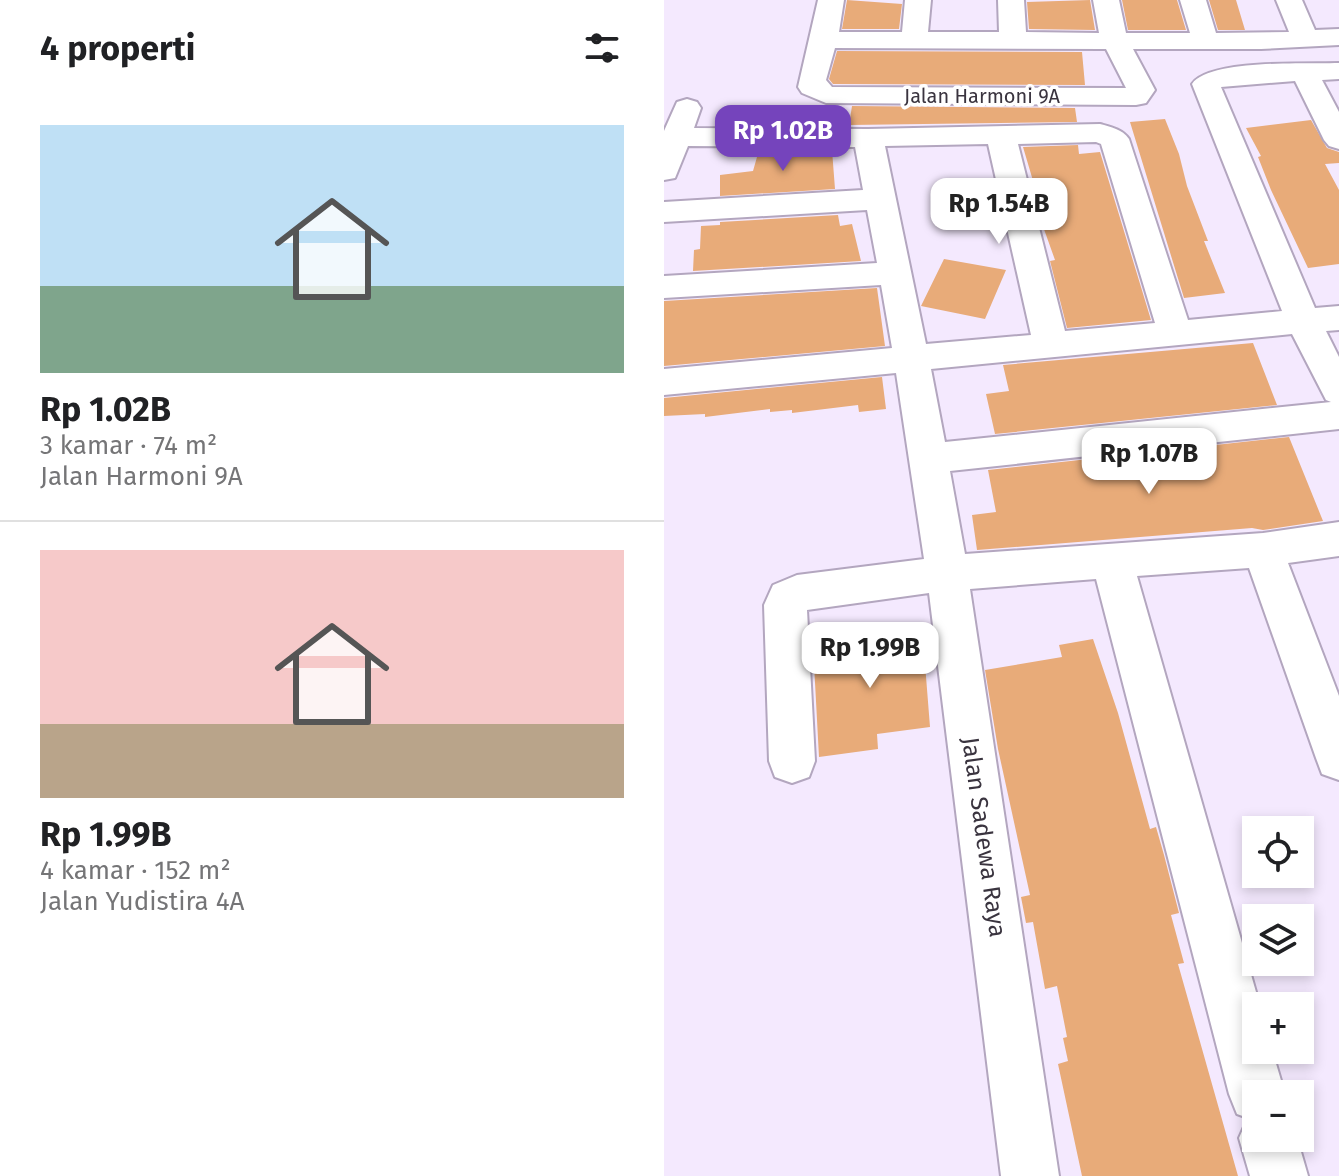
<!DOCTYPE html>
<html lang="id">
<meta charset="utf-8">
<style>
:root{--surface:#fff;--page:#f2f2f2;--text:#202124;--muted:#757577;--line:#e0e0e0;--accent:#7544bc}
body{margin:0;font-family:"Fira Sans",sans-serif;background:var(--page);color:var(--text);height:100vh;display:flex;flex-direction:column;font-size:30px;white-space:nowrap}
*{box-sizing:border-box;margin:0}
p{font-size:26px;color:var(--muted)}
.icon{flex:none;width:44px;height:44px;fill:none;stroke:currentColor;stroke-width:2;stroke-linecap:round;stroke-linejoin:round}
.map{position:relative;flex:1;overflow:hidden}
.details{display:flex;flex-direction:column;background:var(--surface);width:664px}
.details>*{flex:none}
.fabs{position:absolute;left:578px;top:816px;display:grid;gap:16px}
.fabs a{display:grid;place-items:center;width:72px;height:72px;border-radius:0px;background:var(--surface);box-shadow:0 4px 12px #0003;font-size:40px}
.price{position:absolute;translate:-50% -68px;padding:0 18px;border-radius:16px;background:#fff;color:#222;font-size:26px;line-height:52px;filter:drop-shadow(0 2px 4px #0008)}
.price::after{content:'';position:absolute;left:50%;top:48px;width:24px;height:18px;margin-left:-12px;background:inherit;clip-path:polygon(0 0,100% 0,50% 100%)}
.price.current{background:var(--accent);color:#fff}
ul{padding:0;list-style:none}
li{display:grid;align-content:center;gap:16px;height:424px;padding:0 40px}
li+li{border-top:2px solid var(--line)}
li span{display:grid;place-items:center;height:248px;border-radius:0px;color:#555}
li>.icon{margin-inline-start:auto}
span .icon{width:144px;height:144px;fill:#fffc;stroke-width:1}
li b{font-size:34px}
h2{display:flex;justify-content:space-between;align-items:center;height:96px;padding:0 40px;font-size:34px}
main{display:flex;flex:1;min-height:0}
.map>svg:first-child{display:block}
.building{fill:#e8ab79}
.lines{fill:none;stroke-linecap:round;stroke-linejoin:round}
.minor-casing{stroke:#b3a6bf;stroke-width:4}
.minor{fill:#fff;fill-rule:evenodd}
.labels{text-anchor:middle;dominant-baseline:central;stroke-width:7;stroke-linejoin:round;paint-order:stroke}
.far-street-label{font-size:20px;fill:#3a343f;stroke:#fff}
.street-label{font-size:24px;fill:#3a343f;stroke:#fff}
</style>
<main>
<section class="details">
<h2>4 properti<svg class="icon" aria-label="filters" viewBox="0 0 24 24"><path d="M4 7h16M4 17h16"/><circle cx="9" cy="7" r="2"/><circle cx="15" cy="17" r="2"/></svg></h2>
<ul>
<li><span style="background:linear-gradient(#bfe0f5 65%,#7fa58c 0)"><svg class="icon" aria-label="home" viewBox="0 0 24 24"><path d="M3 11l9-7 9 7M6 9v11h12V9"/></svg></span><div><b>Rp 1.02B</b><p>3 kamar · 74 m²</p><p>Jalan Harmoni 9A</p></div></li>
<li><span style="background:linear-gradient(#f6c9c9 70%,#b9a48a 0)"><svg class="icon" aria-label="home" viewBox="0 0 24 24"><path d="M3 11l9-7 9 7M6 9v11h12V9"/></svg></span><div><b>Rp 1.99B</b><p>4 kamar · 152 m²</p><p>Jalan Yudistira 4A</p></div></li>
</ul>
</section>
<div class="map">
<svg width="675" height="1176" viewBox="0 0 675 1176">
<rect width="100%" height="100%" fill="#f4e9fe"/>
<path class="building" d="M183,0L238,4L235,29H178Z
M426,0L431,30L365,29L363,2Z
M458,0H513L522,30H464Z
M545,0H572L581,30H554Z
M173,51L418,52L421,85L169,84L165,79Z
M188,106L411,108L413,122L185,125Z
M501,119L515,154L523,186L544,241H540L561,293L520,298L466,122Z
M647,120L663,148L675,152V163L661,164L675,190V264L644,268L607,190L594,157L597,156L582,128Z
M414,145L415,154L436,152L487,320L403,328L386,261L391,260L376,218L372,202L375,201L359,147Z
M95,150H168L171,189L56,196V175L89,171Z
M174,215L176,226L188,224L197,261L29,271L30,250L36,249L37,226L56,225V222Z
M280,259L342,270L321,319L257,306Z
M213,288L221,346L0,366V301Z
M589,343L613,405L331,434L322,394L345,391L339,365Z
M218,377L222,409L195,412L194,405L128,413V410L106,412V409L41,417V414L0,416V398Z
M625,437L659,521L599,530L588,528L313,550L308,515L332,512L324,470Z
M258,626L266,727L213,734L214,749L155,757L149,645L215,636L214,631Z
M429,639L454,713L486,829L492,827L500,855L515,913L507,915L520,963L514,964L574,1176H418L394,1064L404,1061L399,1038L403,1037L393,986L381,989L369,922L362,923L357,897L366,895L334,749L321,670L398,657L395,645Z"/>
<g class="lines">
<g class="minor-casing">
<path id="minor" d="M154,0H180L175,32H238L241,0H267L264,32H335L334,0H360L362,32L435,33L429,0H455L462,33H526L516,0H542L552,33L625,32L612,0H638L651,30L675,29V45L597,49H469L491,90L482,103L472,105L162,103L138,93L134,87ZM171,48L442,49L462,88L168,87L162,80Z
M675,63V79L658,80L675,112V149L665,146L660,140L631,81L557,87L651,308L675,306V330L662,331L675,357V429L286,471L301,554L599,533L675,522V556L624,563L675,696V780L658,774L652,758L585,568L473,576L596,1006H592V1050H608L621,1094H592V1138H633L644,1176H586L575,1138L584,1118L573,1114L565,1094L432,579L306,589L395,1176H337L265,593L143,610L151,761L145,777L128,783L111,777L105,761L100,605L109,585L133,575L260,559L232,373L0,395V369L228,348L217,285L0,298V276L213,263L203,210L0,222V202L199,190L191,147L24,146L11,178L0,180V131L13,102L23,99L33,102L37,108L30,128L204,129L436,124C447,127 458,129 465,139L524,320L618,311L528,84C545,59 644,64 675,63ZM432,142L437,144L491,323L401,331L354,144ZM324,144L367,335L262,344L221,146ZM628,334L662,400L667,402L281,442L267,369Z"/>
</g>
<use href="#minor" class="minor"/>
</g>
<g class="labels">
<g class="far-street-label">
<text x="318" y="96">Jalan Harmoni 9A</text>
</g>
<g class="street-label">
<text transform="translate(320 837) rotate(82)">Jalan Sadewa Raya</text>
</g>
</g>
</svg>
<div class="fabs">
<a><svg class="icon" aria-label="locate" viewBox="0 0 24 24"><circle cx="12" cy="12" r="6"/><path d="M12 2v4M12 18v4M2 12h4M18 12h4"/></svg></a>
<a><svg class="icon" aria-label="layers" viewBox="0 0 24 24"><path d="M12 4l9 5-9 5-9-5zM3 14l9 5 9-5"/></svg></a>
<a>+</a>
<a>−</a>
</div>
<b class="price current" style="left:119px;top:173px">Rp 1.02B</b>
<b class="price" style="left:335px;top:246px">Rp 1.54B</b>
<b class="price" style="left:485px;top:496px">Rp 1.07B</b>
<b class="price" style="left:206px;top:690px">Rp 1.99B</b>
</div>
</main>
